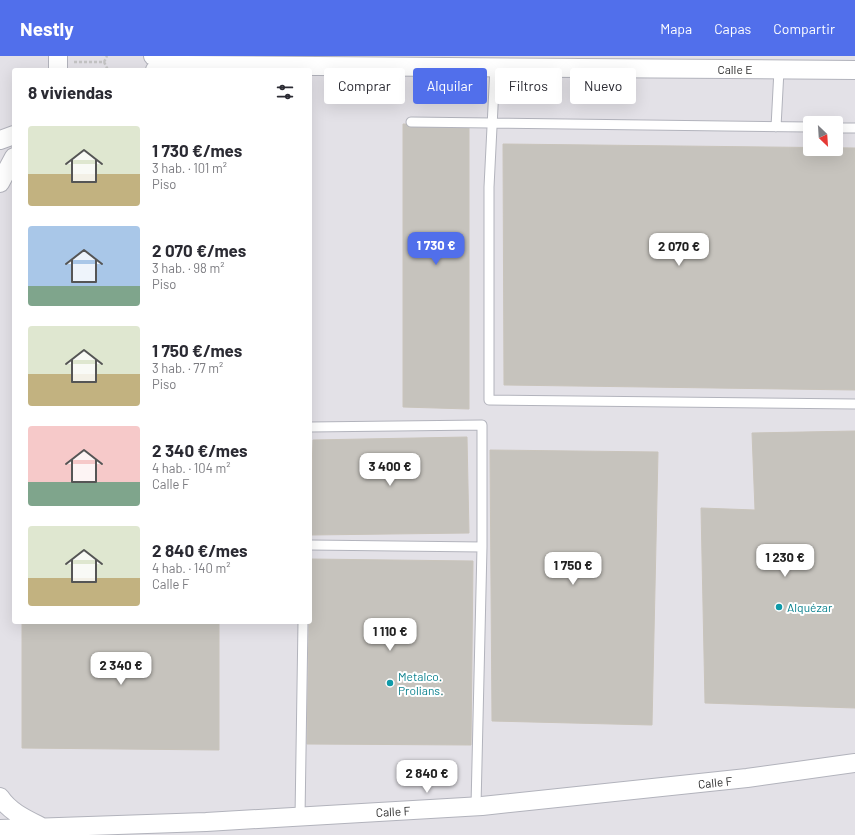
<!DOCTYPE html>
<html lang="es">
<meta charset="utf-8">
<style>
:root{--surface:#fff;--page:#f7f7f7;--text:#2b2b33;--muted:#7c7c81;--accent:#516feb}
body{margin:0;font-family:Barlow,sans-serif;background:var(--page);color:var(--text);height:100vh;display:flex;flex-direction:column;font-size:15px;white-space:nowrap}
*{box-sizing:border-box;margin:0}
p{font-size:13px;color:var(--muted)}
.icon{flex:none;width:22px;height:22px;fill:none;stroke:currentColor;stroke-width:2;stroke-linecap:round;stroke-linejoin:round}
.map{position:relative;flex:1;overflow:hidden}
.details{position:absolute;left:12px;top:12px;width:300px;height:556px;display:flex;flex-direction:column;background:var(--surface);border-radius:4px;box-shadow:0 4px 16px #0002}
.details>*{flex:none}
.hud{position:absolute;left:324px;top:12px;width:380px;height:36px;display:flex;gap:8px}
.needle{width:26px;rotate:155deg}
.tools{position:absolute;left:803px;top:60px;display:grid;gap:8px}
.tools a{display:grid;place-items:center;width:40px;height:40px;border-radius:4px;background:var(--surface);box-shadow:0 4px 16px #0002;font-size:20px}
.price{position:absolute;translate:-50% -34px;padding:0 9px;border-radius:8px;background:#fff;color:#222;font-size:13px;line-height:26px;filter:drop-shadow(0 1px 2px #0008)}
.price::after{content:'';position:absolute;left:50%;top:24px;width:12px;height:9px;margin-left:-6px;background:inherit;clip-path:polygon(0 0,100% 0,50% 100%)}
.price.current{background:var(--accent);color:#fff}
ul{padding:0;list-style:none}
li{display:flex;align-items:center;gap:12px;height:100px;padding:0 16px}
li span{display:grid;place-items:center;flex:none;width:112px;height:80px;border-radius:4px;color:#555}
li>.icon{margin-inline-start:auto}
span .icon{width:48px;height:48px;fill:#fffc;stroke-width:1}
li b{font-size:17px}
h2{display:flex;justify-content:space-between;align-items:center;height:48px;padding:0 16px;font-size:17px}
.tag{padding:0 14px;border-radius:4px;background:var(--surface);box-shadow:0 4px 16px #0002;font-size:14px;line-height:36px}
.tag.current{background:var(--accent);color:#fff}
header{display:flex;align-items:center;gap:24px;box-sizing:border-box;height:56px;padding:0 20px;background:var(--accent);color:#fff}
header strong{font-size:19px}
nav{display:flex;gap:22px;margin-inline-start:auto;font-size:14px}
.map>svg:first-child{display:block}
.industrial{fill:#e3e1e7;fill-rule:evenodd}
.building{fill:#c6c3bd;stroke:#c9c4bb}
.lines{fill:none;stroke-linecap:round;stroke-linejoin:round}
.lane-casing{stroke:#b2b3bc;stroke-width:11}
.street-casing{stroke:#b2b3bc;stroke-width:20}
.path{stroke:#c4c4c4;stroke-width:2.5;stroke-dasharray:3 2;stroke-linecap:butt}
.lane{stroke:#fff;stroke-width:9}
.street{stroke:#fff;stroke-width:18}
.culture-dot{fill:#0f9aa8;stroke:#fff;stroke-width:1.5}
.labels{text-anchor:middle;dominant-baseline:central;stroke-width:4;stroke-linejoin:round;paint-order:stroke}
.street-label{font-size:12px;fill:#2e2e2e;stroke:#fff}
.culture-label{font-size:12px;fill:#0d838f;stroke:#fff;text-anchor:start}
</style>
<header>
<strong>Nestly</strong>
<nav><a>Mapa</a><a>Capas</a><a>Compartir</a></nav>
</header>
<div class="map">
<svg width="855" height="779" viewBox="0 0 855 779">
<rect width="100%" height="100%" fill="#ede8e2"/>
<path class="industrial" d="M0,0H855V779H0ZM14,14H310V566H14ZM810,67H836V93H810Z"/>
<path class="building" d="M403,68L469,70V353L403,351Z
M503,88L855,92V334L504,329Z
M855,375V652L705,647L701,452L755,454L752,377Z
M467,381L469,477L310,479L313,384Z
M490,394L658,396L652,669L492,665Z
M310,503L473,505L471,689L307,688Z
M22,566H219V694L22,692Z"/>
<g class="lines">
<g class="lane-casing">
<path id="lane" d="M495,11L489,131V344L855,348
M411,66L810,71
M776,71L779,14
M836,72H855
M310,371L482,369V491L476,750
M310,489L482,491
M300,761L303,566"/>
</g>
<g class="street-casing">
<path id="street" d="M58,0V14
M153,0L179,8
M155,14L184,9L855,14
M0,84L14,79
M0,127L14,101
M0,741C10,756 26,763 42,771
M0,773L206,766L482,750L747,722L855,707"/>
</g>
<path class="path" d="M74,6H104
M104,6L108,14
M104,6L107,0"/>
<use href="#lane" class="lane"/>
<use href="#street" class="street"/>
</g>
<g class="culture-dot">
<circle cx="779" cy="551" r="4"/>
<circle cx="390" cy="627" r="4"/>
</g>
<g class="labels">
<g class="street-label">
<text x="735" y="13">Calle E</text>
<text transform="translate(715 726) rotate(-6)">Calle F</text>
<text transform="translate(393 755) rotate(-3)">Calle F</text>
</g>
<g class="culture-label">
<text x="787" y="551">Alquézar</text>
<text x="398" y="620">Metalco.<tspan x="398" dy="14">Prolians.</tspan></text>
</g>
</g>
</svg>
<div class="tools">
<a><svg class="needle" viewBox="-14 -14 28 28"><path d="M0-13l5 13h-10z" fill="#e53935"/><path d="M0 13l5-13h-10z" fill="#7c7c81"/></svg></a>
</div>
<b class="price current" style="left:436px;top:210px">1 730 €</b>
<b class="price" style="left:679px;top:211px">2 070 €</b>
<b class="price" style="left:390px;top:431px">3 400 €</b>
<b class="price" style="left:785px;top:522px">1 230 €</b>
<b class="price" style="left:573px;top:530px">1 750 €</b>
<b class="price" style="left:390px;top:596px">1 110 €</b>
<b class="price" style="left:121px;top:630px">2 340 €</b>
<b class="price" style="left:427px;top:738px">2 840 €</b>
<div class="hud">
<a class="tag">Comprar</a>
<a class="tag current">Alquilar</a>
<a class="tag">Filtros</a>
<a class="tag">Nuevo</a>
</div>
<section class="details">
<h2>8 viviendas<svg class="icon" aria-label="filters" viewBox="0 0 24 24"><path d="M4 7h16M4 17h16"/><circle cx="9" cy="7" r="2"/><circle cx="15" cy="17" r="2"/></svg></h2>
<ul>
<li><span style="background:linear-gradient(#dfe7d0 60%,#c2b280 0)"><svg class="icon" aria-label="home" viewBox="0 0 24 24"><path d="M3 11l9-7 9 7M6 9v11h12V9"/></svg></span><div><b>1 730 €/mes</b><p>3 hab. · 101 m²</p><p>Piso</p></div></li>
<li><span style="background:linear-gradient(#a9c7e8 75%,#7fa58c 0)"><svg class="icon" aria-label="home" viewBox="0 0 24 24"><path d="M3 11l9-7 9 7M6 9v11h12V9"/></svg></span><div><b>2 070 €/mes</b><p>3 hab. · 98 m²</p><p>Piso</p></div></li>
<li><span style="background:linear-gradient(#dfe7d0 60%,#c2b280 0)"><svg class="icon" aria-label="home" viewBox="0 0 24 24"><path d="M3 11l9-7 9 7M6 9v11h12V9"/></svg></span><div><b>1 750 €/mes</b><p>3 hab. · 77 m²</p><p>Piso</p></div></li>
<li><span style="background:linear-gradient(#f6c9c9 70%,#7fa58c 0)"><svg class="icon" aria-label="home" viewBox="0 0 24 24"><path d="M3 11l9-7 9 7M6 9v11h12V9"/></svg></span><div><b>2 340 €/mes</b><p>4 hab. · 104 m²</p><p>Calle F</p></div></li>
<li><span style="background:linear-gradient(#dfe7d0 65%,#c2b280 0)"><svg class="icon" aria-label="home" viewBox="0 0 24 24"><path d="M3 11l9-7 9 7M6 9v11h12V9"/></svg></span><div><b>2 840 €/mes</b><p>4 hab. · 140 m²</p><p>Calle F</p></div></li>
</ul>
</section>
</div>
